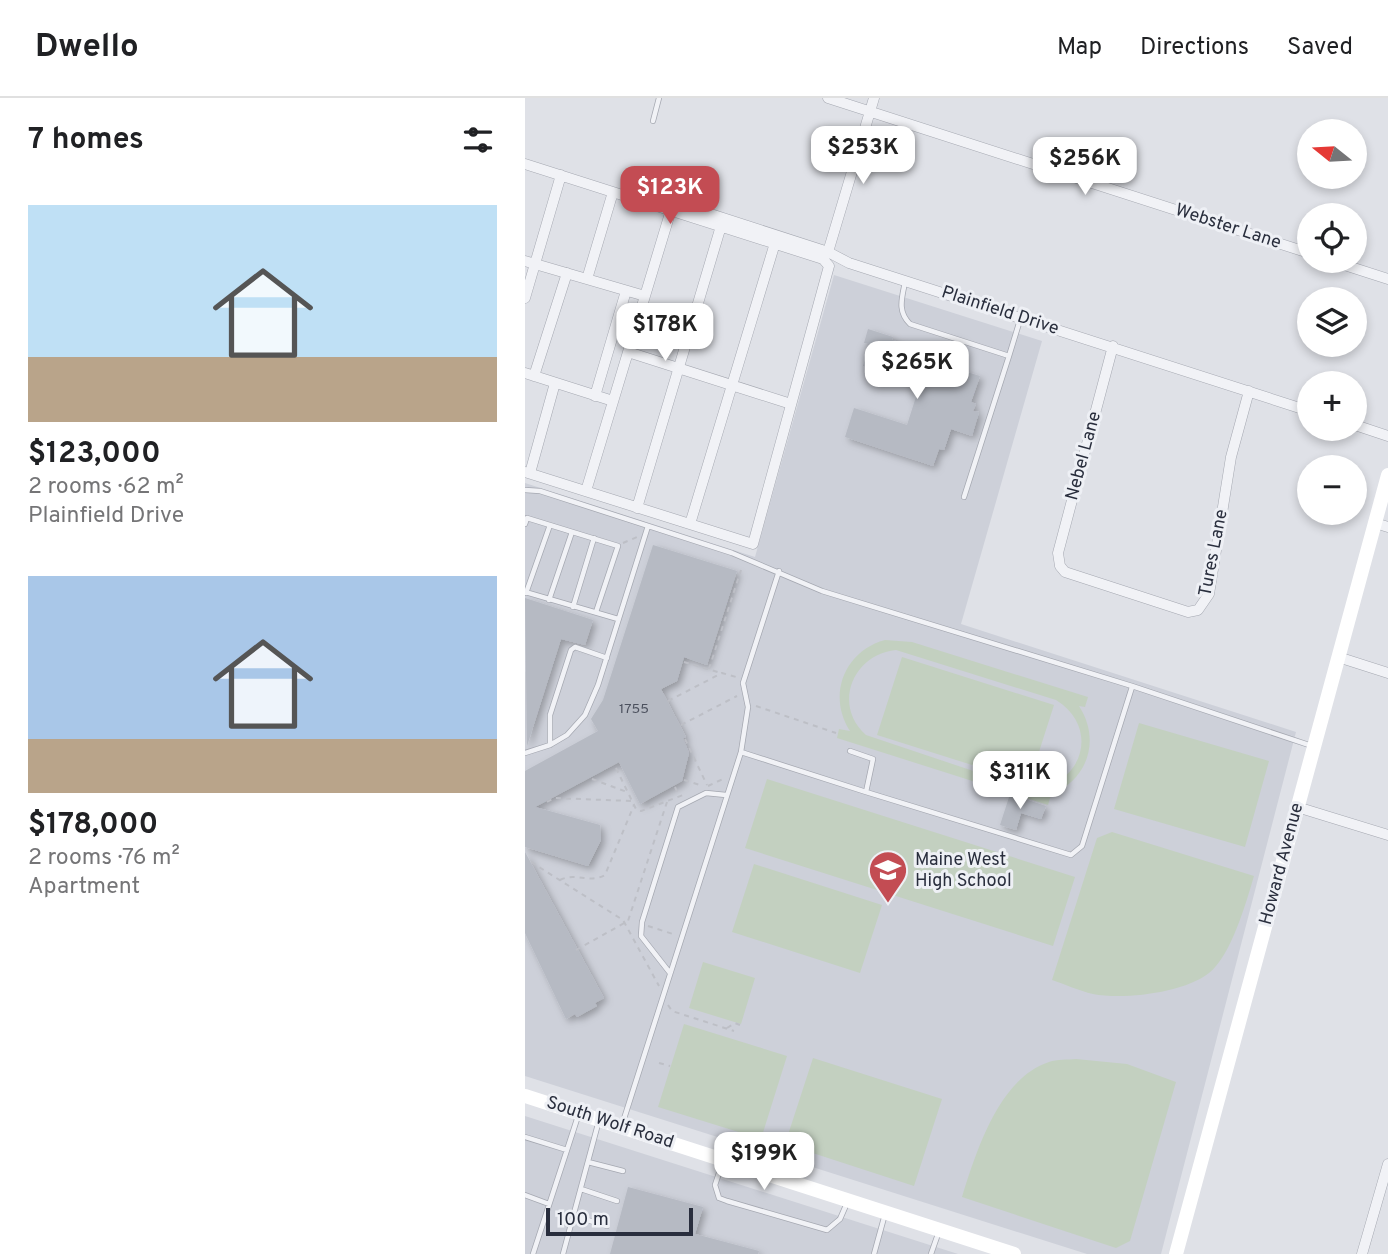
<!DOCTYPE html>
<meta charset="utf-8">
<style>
:root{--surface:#fff;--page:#f2f2f2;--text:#202124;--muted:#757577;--line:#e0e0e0;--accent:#c34c53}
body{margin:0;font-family:Overpass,sans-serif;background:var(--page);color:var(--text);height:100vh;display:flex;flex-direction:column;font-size:26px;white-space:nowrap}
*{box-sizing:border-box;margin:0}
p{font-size:23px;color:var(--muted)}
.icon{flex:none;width:38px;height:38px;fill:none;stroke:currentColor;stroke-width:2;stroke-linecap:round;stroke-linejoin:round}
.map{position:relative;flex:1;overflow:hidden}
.panel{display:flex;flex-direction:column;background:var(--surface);width:525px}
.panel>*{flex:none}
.needle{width:46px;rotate:288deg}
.buttons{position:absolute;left:772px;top:21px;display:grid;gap:14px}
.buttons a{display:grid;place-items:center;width:70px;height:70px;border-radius:50%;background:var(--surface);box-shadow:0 4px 10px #0003;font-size:35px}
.scale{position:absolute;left:21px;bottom:18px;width:147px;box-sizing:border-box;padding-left:7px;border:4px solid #292e3d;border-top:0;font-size:19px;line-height:24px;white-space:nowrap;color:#292e3d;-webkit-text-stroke:5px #eef0f5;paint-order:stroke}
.price{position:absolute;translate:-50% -60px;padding:0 16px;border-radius:14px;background:#fff;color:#222;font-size:23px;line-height:46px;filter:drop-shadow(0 2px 4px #0008)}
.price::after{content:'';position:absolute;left:50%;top:42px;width:21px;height:16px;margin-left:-10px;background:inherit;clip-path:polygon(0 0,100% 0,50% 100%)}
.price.on{background:var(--accent);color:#fff}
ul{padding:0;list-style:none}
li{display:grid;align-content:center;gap:14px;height:371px;padding:0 28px}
li span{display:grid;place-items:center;height:217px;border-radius:0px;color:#555}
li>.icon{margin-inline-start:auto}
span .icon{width:126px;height:126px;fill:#fffc;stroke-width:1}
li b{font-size:30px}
h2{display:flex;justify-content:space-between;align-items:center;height:84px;padding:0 28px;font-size:30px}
header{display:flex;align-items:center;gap:42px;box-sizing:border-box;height:98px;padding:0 35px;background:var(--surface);border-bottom:2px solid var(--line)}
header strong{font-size:33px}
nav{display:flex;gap:38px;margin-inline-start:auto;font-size:24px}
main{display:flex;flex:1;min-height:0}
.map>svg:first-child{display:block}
.built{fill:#cdd0d9}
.green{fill:#c3d0c0;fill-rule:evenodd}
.building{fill:#b6bac3;filter:url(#shadow)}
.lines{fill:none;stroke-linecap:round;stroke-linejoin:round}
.lane-casing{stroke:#a5a8b1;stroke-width:6}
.street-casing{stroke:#a5a8b1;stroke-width:11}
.path{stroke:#bdbfc6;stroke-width:2;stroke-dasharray:5 5;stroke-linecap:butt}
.lane{stroke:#f1f2f6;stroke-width:4.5}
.street{stroke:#f1f2f6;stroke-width:10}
.secondary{stroke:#fff;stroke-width:14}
.labels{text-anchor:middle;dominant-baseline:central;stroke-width:6;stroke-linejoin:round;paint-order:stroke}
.number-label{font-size:14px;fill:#4c515e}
.street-label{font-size:18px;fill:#292e3d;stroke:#eef0f5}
.poi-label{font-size:18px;fill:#292e3d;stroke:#eef0f5;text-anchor:start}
</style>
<header>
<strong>Dwello</strong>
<nav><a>Map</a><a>Directions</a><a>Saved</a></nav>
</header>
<main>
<section class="panel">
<h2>7 homes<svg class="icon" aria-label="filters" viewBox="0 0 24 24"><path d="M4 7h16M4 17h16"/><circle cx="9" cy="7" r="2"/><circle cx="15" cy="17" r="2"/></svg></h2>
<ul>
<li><span style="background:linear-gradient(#bfe0f5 70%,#b9a48a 0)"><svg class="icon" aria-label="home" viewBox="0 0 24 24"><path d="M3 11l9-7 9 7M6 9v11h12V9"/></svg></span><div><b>$123,000</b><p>2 rooms · 62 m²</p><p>Plainfield Drive</p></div></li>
<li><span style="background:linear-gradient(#a9c7e8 75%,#b9a48a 0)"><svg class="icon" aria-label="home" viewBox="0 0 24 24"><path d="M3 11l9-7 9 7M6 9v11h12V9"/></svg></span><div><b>$178,000</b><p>2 rooms · 76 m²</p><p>Apartment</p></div></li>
</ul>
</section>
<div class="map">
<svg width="863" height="1156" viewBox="0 0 863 1156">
<defs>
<filter id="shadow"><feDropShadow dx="3.5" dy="3.5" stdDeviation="3.5" flood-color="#0004"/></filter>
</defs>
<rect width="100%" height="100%" fill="#dfe1e7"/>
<path class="built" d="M309,177L517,243L436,526L771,634L636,1156H562L0,978V385L230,459Z
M0,1018L433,1156H0Z"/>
<path class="green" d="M360,542L387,544L563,599L560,609L554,608C576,642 563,681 526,697L523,707L312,640L314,631L325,633C302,598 319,553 360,542ZM371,552L531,602C579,632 554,695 499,690L341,637C307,607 328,556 371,552Z
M377,559L529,607L504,685L352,637Z
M614,625L744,663L720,749L589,711Z
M242,681L550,779L528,848L220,750Z
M587,734L729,778C721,805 706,858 684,875C659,895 598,902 568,896C554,893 540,886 527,882L572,740Z
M229,766L357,807L335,875L207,834Z
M178,864L230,880L216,926L164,910Z
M159,926L262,958L236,1041L133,1009Z
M288,960L417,1001L389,1088L260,1046Z
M551,961L602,966L651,984L605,1143L591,1150L437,1099C451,1054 474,980 524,964C532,961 543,962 551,961Z"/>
<path class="building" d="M343,231L368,239L367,242L426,258L424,264L429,266L428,270L455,278L446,304L451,306L448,313L454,314L447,338L426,331L419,352L414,351L408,368L320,339L329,310L382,327L396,283L358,271L355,281L339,276L341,269L338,268L345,246L339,245Z
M128,447L212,473L182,567L159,559L152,583L136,591L161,639L158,640L164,655L157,683L115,706L94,664L10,709L75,727L76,742L63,768L0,749V673L73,633L66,621L78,602Z
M0,500L68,522L60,547L36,541L2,648Z
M485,696L521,708L516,721L496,715L491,732L475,727Z
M0,754L79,900L70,905L72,908L52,919L50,916L41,921L0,835Z
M103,1089L178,1109L170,1136L234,1153L233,1156H85Z"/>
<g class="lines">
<g class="lane-casing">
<path id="lane" d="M128,23L134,0
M380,184C377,200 372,213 385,226L484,258L495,222
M0,392L15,393L207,455L297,493L607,588L787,648
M439,399L484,258
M0,426L2,420L93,448L71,514
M0,494L93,521
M1,495L25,427
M24,502L47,434
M48,509L69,440
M25,647V617L46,552L50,549L82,560
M325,653L348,661L341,694L546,757L557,748L607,589
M216,654L341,694
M0,655L25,647L42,637L60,617L73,587L123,428
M145,875L116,838L117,824L153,709L181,695L201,697
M97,1027L216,654L223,609L218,585L254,473
M0,1039L42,1052L53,1018
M63,1064L98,1073
M197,1066L190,1087L194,1100L202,1103L302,1132L315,1121L322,1105
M56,1091L92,1103
M0,1097L24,1106
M49,1118L82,1128
M8,1156L42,1052
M38,1156L73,1026
M349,1156L360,1116
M406,1156L413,1136"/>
</g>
<g class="street-casing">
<path id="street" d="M303,0L784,155
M0,66L298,161L304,168L228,446L0,374
M167,110L303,154L324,165L784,313
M303,154L349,0
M0,163L120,198
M807,163L863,181
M62,181L88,94
M0,200L36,77
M588,248L533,455L535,468L540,474L663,514L673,512L684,496L706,359L724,293
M103,254L266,306
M0,275L88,303
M9,278L42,175
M70,298L101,193
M830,327L863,338
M5,375L30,285
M61,393L146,112
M112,410L196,128
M850,425L863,429
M165,426L250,145
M813,559L863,575
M772,709L863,737
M837,1156L863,1066"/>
</g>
<path class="path" d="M98,445L112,439
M159,564L196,575
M184,571L216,472
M143,603L197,575L211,579
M231,608L311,635
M156,627L212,598
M160,641L182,687
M91,670L111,711L116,713L158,697
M67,681L102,694
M159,682L178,688
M183,688L198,681
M150,689L154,698
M22,704L29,700L106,703
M6,764L98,822L134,888
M35,782C51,774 64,786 80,777L109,707
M123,828L151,837
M51,852L103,823L142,704
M143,907L147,913L209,933
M202,930L210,925L215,927
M134,965L145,968"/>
<use href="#lane" class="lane"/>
<use href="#street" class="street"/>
<path class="secondary" d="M0,998L489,1156
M651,1156L863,377"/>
</g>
<defs>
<g id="school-pin" transform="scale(2.0125)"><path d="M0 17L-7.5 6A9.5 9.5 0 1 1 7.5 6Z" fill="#c34c53" stroke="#eef0f5"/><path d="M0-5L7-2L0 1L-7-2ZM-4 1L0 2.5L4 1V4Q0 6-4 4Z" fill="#fff"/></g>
</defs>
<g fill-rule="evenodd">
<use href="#school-pin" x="363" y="772"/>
</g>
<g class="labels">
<g class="number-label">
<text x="109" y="611">1755</text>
</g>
<g class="street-label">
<text transform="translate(703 129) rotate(18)">Webster Lane</text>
<text transform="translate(475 213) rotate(18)">Plainfield Drive</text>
<text transform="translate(559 358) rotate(-75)">Nebel Lane</text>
<text transform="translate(689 455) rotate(-79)">Tures Lane</text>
<text transform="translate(757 766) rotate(-75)">Howard Avenue</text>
<text transform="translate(85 1025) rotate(18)">South Wolf Road</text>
</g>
<g class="poi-label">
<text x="390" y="762">Maine West<tspan x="390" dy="21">High School</tspan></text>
</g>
</g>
</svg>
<div class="buttons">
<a><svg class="needle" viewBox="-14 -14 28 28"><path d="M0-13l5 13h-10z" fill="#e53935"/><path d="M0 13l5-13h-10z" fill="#757577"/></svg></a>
<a><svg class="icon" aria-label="locate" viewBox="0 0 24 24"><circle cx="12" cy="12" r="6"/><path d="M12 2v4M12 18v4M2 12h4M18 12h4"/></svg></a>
<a><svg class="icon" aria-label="layers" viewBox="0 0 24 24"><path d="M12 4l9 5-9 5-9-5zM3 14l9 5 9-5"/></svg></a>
<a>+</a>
<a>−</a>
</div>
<div class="scale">100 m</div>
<b class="price" style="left:338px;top:88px">$253K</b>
<b class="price" style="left:560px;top:99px">$256K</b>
<b class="price on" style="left:145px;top:128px">$123K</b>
<b class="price" style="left:140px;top:265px">$178K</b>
<b class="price" style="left:392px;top:303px">$265K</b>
<b class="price" style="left:495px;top:713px">$311K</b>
<b class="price" style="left:239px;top:1094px">$199K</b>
</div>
</main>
